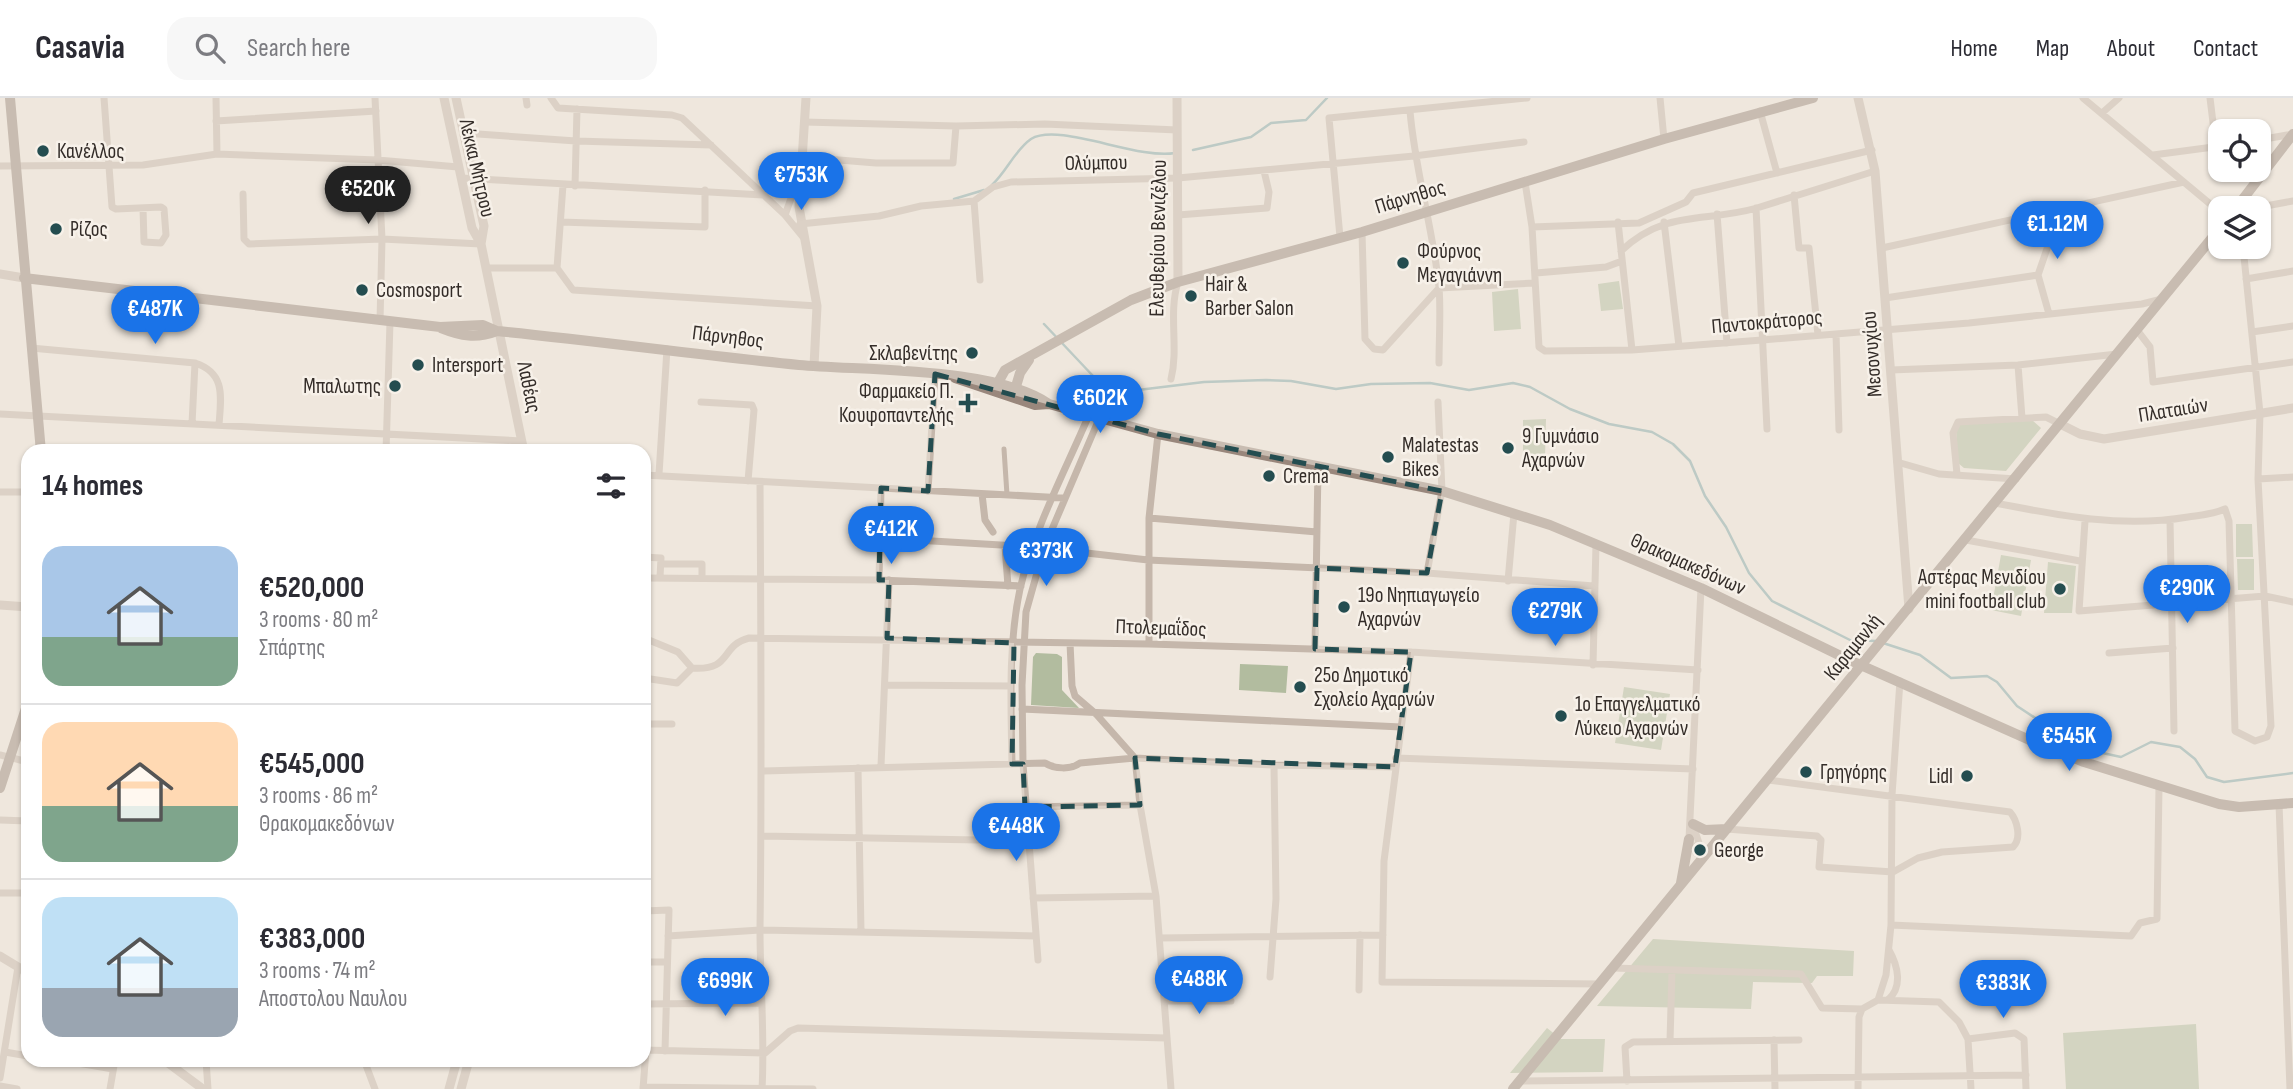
<!DOCTYPE html>
<meta charset="utf-8">
<style>
:root{--surface:#fff;--page:#f7f7f7;--text:#2b2b33;--muted:#7c7c81;--line:#e1e1e2;--accent:#1a73e8}
body{margin:0;font-family:"Sofia Sans Condensed",sans-serif;background:var(--page);color:var(--text);height:100vh;display:flex;flex-direction:column;font-size:26px;white-space:nowrap}
*{box-sizing:border-box;margin:0}
p{font-size:23px;color:var(--muted)}
.icon{flex:none;width:38px;height:38px;fill:none;stroke:currentColor;stroke-width:2;stroke-linecap:round;stroke-linejoin:round}
.map{position:relative;flex:1;overflow:hidden}
.sheet{position:absolute;left:21px;top:346px;width:630px;height:623px;display:flex;flex-direction:column;background:var(--surface);border-radius:21px;box-shadow:0 2px 5px #0004}
.sheet>*{flex:none}
.controls{position:absolute;left:2208px;top:21px;display:grid;gap:14px}
.controls a{display:grid;place-items:center;width:63px;height:63px;border-radius:14px;background:var(--surface);box-shadow:0 2px 5px #0004;font-size:35px}
.price{position:absolute;translate:-50% -60px;padding:0 16px;border-radius:24px;background:var(--accent);color:#fff;font-size:23px;line-height:46px;filter:drop-shadow(0 2px 4px #0008)}
.price::after{content:'';position:absolute;left:50%;top:42px;width:21px;height:16px;margin-left:-10px;background:inherit;clip-path:polygon(0 0,100% 0,50% 100%)}
.price.current{background:#222;color:#fff}
ul{padding:0;list-style:none}
li{display:flex;align-items:center;gap:21px;height:175px;padding:0 21px}
li+li{border-top:2px solid var(--line)}
li span{display:grid;place-items:center;flex:none;width:196px;height:140px;border-radius:21px;color:#555}
li>.icon{margin-inline-start:auto}
span .icon{width:84px;height:84px;fill:#fffc;stroke-width:1}
li b{font-size:30px}
h2{display:flex;justify-content:space-between;align-items:center;height:84px;padding:0 21px;font-size:30px}
header{display:flex;align-items:center;gap:42px;box-sizing:border-box;height:98px;padding:0 35px;background:var(--surface);border-bottom:2px solid var(--line)}
header strong{font-size:33px}
nav{display:flex;gap:38px;margin-inline-start:auto;font-size:24px}
.search{width:490px;height:63px;background:var(--page);display:flex;align-items:center;gap:18px;box-sizing:border-box;padding:0 24px;border-radius:21px;color:var(--muted);font-size:26px}
.map>svg:first-child{display:block}
.green{fill:#b2bc9f}
.lines{fill:none;stroke-linecap:round;stroke-linejoin:round}
.stream{stroke:#80a6a8;stroke-width:2.5}
.pedestrian{stroke:#c5b7ab;stroke-width:5}
.minor{stroke:#c5b7ab;stroke-width:7}
.tertiary{stroke:#c5b7ab;stroke-width:9}
.secondary{stroke:#99877c;stroke-width:10}
.marked{fill:none;stroke:#244d50;stroke-width:5;stroke-dasharray:14 9;stroke-linejoin:round}
.poi-dot{fill:#244d50;stroke:#f7f1e9;stroke-width:2.5}
.labels{text-anchor:middle;dominant-baseline:central;stroke-width:5;stroke-linejoin:round;paint-order:stroke}
.poi-label{font-size:21px;fill:#342d29;stroke:#f7f1e9;text-anchor:start}
.street-label{font-size:21px;fill:#342d29;stroke:#f7f1e9}
</style>
<header>
<strong>Casavia</strong>
<div class="search"><svg class="icon" aria-label="search" viewBox="0 0 24 24"><circle cx="10" cy="10" r="6"/><path d="M15 15l6 6"/></svg>Search here</div>
<nav><a>Home</a><a>Map</a><a>About</a><a>Contact</a></nav>
</header>
<div class="map">
<svg width="2293" height="991" viewBox="0 0 2293 991">
<rect width="100%" height="100%" fill="#efe7dd"/>
<path class="green" d="M1619,183L1623,211L1601,213L1598,186Z
M1518,191L1521,231L1494,233L1492,194Z
M1546,321L1545,359L1523,358V322Z
M2032,322L2041,330L2006,373L1964,370L1958,365L1956,331L1961,325Z
M2236,426H2252L2253,459H2236Z
M2001,457L2031,462L2021,518L1991,512Z
M2237,461H2254V492H2238Z
M2048,464L2076,468L2072,515H2044Z
M1036,555L1057,556L1062,559V592L1079,610L1031,607L1033,559Z
M1240,566L1288,568L1286,595L1239,592Z
M1624,589L1670,596L1661,652L1615,645Z
M1653,841L1854,853L1853,878H1817L1812,885L1753,884L1751,911L1597,908Z
M2196,926L2199,991H2066L2063,935Z
M1547,930L1561,941H1605L1603,974L1510,975Z"/>
<g class="lines">
<path class="stream" d="M1193,52L1251,39L1271,25L1306,22L1327,0
M992,87C1007,73 1015,52 1031,41C1059,24 1137,62 1175,55
M954,101L984,92
M1044,226L1094,279L1122,290L1138,292L1204,284L1266,282L1291,283L1336,291L1371,286L1430,285L1469,292L1513,285L1530,289L1570,311L1609,326L1652,334L1673,346L1690,363L1705,398L1726,429L1749,475L1772,503L1850,542L1876,543
M1883,545L1920,557L1951,580L1987,578L1997,584L2017,608L2055,633L2076,639L2098,654L2121,659L2151,644L2180,649L2195,661L2207,679L2224,684L2293,675"/>
<path class="pedestrian" d="M1004,351L1007,397"/>
<path class="minor" d="M104,0L112,109L116,111L161,109L164,111L166,137L161,145L144,144L143,110
M216,0L217,56
M375,0L382,141L380,223
M526,0L527,7
M551,0L558,10L672,17L682,20L785,117L803,139
M1660,0L1664,41
M2083,0L2221,115
M2210,0L2216,49
M1410,13C1415,73 1433,130 1439,189C1441,214 1439,240 1439,265
M1760,13L1777,75
M2102,15L2119,0
M216,23L376,13
M804,24L956,28L1045,26L1177,32
M464,35L576,43L711,47
M2259,42L2293,36
M2153,57L2221,48
M802,63V59L876,65H953L956,28
M0,68L143,67L217,56L378,62L458,69
M461,80L763,97
M1525,84L1532,129L1539,249L1545,253L1632,252L1762,242L1969,225L2142,206L2162,201
M575,88L577,11
M243,96L244,141L249,146L382,141L481,146
M1794,97L1799,150H1809L1818,237
M974,103L980,182
M1756,110L1767,331
M2255,110L2293,103
M1717,116L1727,245
M785,117L799,78
M1178,117L1267,110L1269,94L1264,73
M561,124L705,129V92
M1618,124L1632,252
M1664,124L1679,248
M800,126L879,118L921,108L974,103L993,89L1011,84L1178,80L1414,58L1524,44
M1532,129L1639,125L1686,104L1693,95L1872,52
M1362,134L1365,241L1374,251L1383,252L1439,190L1534,185
M1340,139L1329,20L1527,0
M1882,150L2184,84
M1621,153C1665,111 1704,125 1757,110C1796,98 1836,85 1875,73
M486,170H557
M557,170L573,192L817,208
M557,170L563,87
M1536,175L1606,169L1622,163
M2246,181L2293,173
M1885,200L2038,177
M2049,216L2038,177L2051,139L2050,114
M2137,232L2150,249L2153,284L2293,264
M2252,234L2293,228
M1836,236L1839,332
M31,250L195,265L192,326
M195,265C226,275 221,299 219,327
M2018,267L2022,320
M1891,272L2018,267L2117,256
M1171,281C1179,249 1168,216 1178,184
M701,304L752,307L754,312L748,383
M0,316L522,343
M386,354L390,224
M1897,364L1939,376L2016,381
M659,376L667,251
M1957,376L1953,335L1958,324L2046,319L2060,326
M644,377L1064,400
M2258,381L2293,379
M760,384C761,533 762,682 760,831C760,885 765,938 762,991
M928,393L935,276
M0,394H28
M982,396L985,422L993,434
M1995,405C2061,418 2122,430 2188,419C2201,417 2214,416 2225,411L2229,423L2235,633L2255,643L2267,639L2271,628L2258,381L2260,315L2243,149
M1149,420L1317,434
M2170,422L2174,633
M2085,423L2079,513L2265,498L2293,504
M881,440L1034,449L1148,462L1427,475L1594,488
M1966,442L2080,463
M1005,448L1008,488
M644,459L661,460L660,479
M661,466H702V480
M1427,475L1442,393L1438,304
M644,480L879,482L1021,488
M879,482L881,390
M1508,483L1514,415
M1701,490L1689,741L1696,755L1704,760
M644,540L678,554L692,570
M1070,545L1072,588L1075,598L1096,616L1135,660L1140,707L1156,798L1171,991
M1149,546V420L1158,336
M1315,551L1318,369
M1411,554L1384,763L1382,884L1600,886
M2109,555L2173,550
M1593,567L1596,446
M644,580L677,585L692,570C733,573 719,548 749,540L1149,546L1411,554L1698,572
M885,587L1011,588
M1022,611L1401,629
M644,626H672
M0,657L28,664
M1396,660L1693,671
M1012,666C1011,609 1008,547 1020,491C1034,431 1065,373 1089,317
M881,668L889,482
M858,670L861,834
M764,673L1045,665C1054,671 1071,672 1080,665L1135,660L1274,667L1395,669
M2279,706L2290,991
M1025,709L1140,707
M0,722L28,723
M1693,727L1704,760
M1727,731L1817,738L1821,742L1819,769L1893,774L1918,760L1942,754L2013,749C2022,740 2017,722 2010,714L1768,682
M762,738L1028,743
M0,795H28
M1033,800L1156,798
M644,813L669,812L665,953
M1891,827L2131,838L2140,825L2157,821L2159,688
M668,838L760,832L1036,838
M1160,840L1383,837
M1038,862L1023,666L1022,587L1026,514L1044,450L1099,321
M644,864H667
M1613,870L1801,876L1822,910L1862,911
M1270,879L1276,801L1274,667
M1359,892L1360,837
M1878,902L1939,904L1959,924L1968,941
M1888,902C1903,889 1898,868 1889,852
M1165,903H1231
M644,906L760,905
M1774,942L1775,991
M1670,943L1672,873
M644,952L765,955L790,933L798,930L1166,940
M5,954L28,958
M60,962L113,971
M206,962L208,991
M364,962L375,991
M0,980L18,869
M1519,983L2026,977
M1627,983L1625,949L1633,944L1799,942
M0,988L17,991
M643,989L813,991
M110,991L115,962
M643,991L646,952
M1858,991L1859,919L1862,911L1878,902L1886,877L1891,827L1892,697L1900,583
M1971,991L1968,941L2015,935L2024,941L2026,991"/>
<path class="tertiary" d="M444,0L472,130L481,146L524,354
M456,0L484,128L481,146
M806,0L799,109L817,208L814,268
M1177,0L1178,184
M1858,0L1875,73L1909,511
M0,176L24,180
M2060,326L2080,336L2104,341L2293,310
M0,507L28,509
M0,858L28,875
M164,962L203,991
M449,991L457,962
M461,991L469,962"/>
<path class="secondary" d="M10,0L41,354
M2236,110L2293,36
M24,180L440,229L483,227L497,233C598,243 698,257 799,267C866,273 996,269 1049,306
M441,230C461,238 476,241 497,233
M955,280L1035,307L1049,306L1158,336L1442,393L1550,427L1701,490L1847,561L2034,644L2084,664L2219,706L2239,709L2293,705
M995,290L1005,272L1131,202L1178,184L1362,134L1664,41L1813,0
M1014,295L1020,275L1029,262
M0,690L28,604
M1693,726L1705,732L1727,731
M1681,785L1689,741
M1513,991L2221,129"/>
</g>
<path d="M0 0H2293V991H0ZM935,276L1158,336L1442,393L1427,475L1317,470L1315,551L1411,554L1395,669L1135,660L1140,707L1025,709L1023,666H1012L1014,545L887,540L889,482H879L881,390L928,393Z" fill="#efe7dd" fill-opacity=".55" fill-rule="evenodd"/>
<path class="marked" d="M935,276L1158,336L1442,393L1427,475L1317,470L1315,551L1411,554L1395,669L1135,660L1140,707L1025,709L1023,666H1012L1014,545L887,540L889,482H879L881,390L928,393Z"/>
<g class="poi-dot">
<circle cx="43" cy="53" r="7"/>
<circle cx="56" cy="131" r="7"/>
<circle cx="1403" cy="165" r="7"/>
<circle cx="362" cy="192" r="7"/>
<circle cx="1191" cy="198" r="7"/>
<circle cx="972" cy="255" r="7"/>
<circle cx="418" cy="267" r="7"/>
<circle cx="395" cy="288" r="7"/>
<path d="M964.5 294.5h7v7h7v7h-7v7h-7v-7h-7v-7h7z"/>
<circle cx="1508" cy="350" r="7"/>
<circle cx="1388" cy="359" r="7"/>
<circle cx="1269" cy="378" r="7"/>
<circle cx="2060" cy="491" r="7"/>
<circle cx="1344" cy="509" r="7"/>
<circle cx="1300" cy="589" r="7"/>
<circle cx="1561" cy="618" r="7"/>
<circle cx="1806" cy="674" r="7"/>
<circle cx="1967" cy="678" r="7"/>
<circle cx="1700" cy="752" r="7"/>
</g>
<g class="labels">
<g class="poi-label">
<text x="57" y="53">Κανέλλος</text>
<text x="70" y="131">Ρίζος</text>
<text x="1417" y="153">Φούρνος<tspan x="1417" dy="24">Μεγαγιάννη</tspan></text>
<text x="1205" y="186">Hair &amp;<tspan x="1205" dy="24">Barber Salon</tspan></text>
<text x="376" y="192">Cosmosport</text>
<text x="958" y="255" text-anchor="end">Σκλαβενίτης</text>
<text x="432" y="267">Intersport</text>
<text x="381" y="288" text-anchor="end">Μπαλωτης</text>
<text x="954" y="293" text-anchor="end">Φαρμακείο Π.<tspan x="954" dy="24">Κουφοπαντελής</tspan></text>
<text x="1522" y="338">9 Γυμνάσιο<tspan x="1522" dy="24">Αχαρνών</tspan></text>
<text x="1402" y="347">Malatestas<tspan x="1402" dy="24">Bikes</tspan></text>
<text x="1283" y="378">Crema</text>
<text x="2046" y="479" text-anchor="end">Αστέρας Μενιδίου<tspan x="2046" dy="24">mini football club</tspan></text>
<text x="1358" y="497">19ο Νηπιαγωγείο<tspan x="1358" dy="24">Αχαρνών</tspan></text>
<text x="1314" y="577">25ο Δημοτικό<tspan x="1314" dy="24">Σχολείο Αχαρνών</tspan></text>
<text x="1575" y="606">1ο Επαγγελματικό<tspan x="1575" dy="24">Λύκειο Αχαρνών</tspan></text>
<text x="1820" y="674">Γρηγόρης</text>
<text x="1953" y="678" text-anchor="end">Lidl</text>
<text x="1714" y="752">George</text>
</g>
<g class="street-label">
<text transform="translate(1096 65) rotate(-1)">Ολύμπου</text>
<text transform="translate(477 70) rotate(77)">Λέκκα Μήτρου</text>
<text transform="translate(1410 99) rotate(-17)">Πάρνηθος</text>
<text transform="translate(1158 140) rotate(-89)">Ελευθερίου Βενιζέλου</text>
<text transform="translate(1767 224) rotate(-5)">Παντοκράτορος</text>
<text transform="translate(728 239) rotate(7)">Πάρνηθος</text>
<text transform="translate(1872 256) rotate(-94)">Μεσονυχίου</text>
<text transform="translate(529 289) rotate(78)">Λαθέας</text>
<text transform="translate(2173 312) rotate(-9)">Πλαταιών</text>
<text transform="translate(1688 466) rotate(24)">Θρακομακεδόνων</text>
<text transform="translate(1161 530) rotate(2)">Πτολεμαΐδος</text>
<text transform="translate(1853 549) rotate(-51)">Καραμανλή</text>
</g>
</g>
</svg>
<div class="controls">
<a><svg class="icon" aria-label="locate" viewBox="0 0 24 24"><circle cx="12" cy="12" r="6"/><path d="M12 2v4M12 18v4M2 12h4M18 12h4"/></svg></a>
<a><svg class="icon" aria-label="layers" viewBox="0 0 24 24"><path d="M12 4l9 5-9 5-9-5zM3 14l9 5 9-5"/></svg></a>
</div>
<b class="price" style="left:801px;top:114px">€753K</b>
<b class="price current" style="left:368px;top:128px">€520K</b>
<b class="price" style="left:2057px;top:163px">€1.12M</b>
<b class="price" style="left:155px;top:248px">€487K</b>
<b class="price" style="left:1100px;top:337px">€602K</b>
<b class="price" style="left:891px;top:468px">€412K</b>
<b class="price" style="left:1046px;top:490px">€373K</b>
<b class="price" style="left:2187px;top:527px">€290K</b>
<b class="price" style="left:1555px;top:550px">€279K</b>
<b class="price" style="left:2069px;top:675px">€545K</b>
<b class="price" style="left:1016px;top:765px">€448K</b>
<b class="price" style="left:1199px;top:918px">€488K</b>
<b class="price" style="left:725px;top:920px">€699K</b>
<b class="price" style="left:2003px;top:922px">€383K</b>
<section class="sheet">
<h2>14 homes<svg class="icon" aria-label="filters" viewBox="0 0 24 24"><path d="M4 7h16M4 17h16"/><circle cx="9" cy="7" r="2"/><circle cx="15" cy="17" r="2"/></svg></h2>
<ul>
<li><span style="background:linear-gradient(#a9c7e8 65%,#7fa58c 0)"><svg class="icon" aria-label="home" viewBox="0 0 24 24"><path d="M3 11l9-7 9 7M6 9v11h12V9"/></svg></span><div><b>€520,000</b><p>3 rooms · 80 m²</p><p>Σπάρτης</p></div></li>
<li><span style="background:linear-gradient(#ffd9b3 60%,#7fa58c 0)"><svg class="icon" aria-label="home" viewBox="0 0 24 24"><path d="M3 11l9-7 9 7M6 9v11h12V9"/></svg></span><div><b>€545,000</b><p>3 rooms · 86 m²</p><p>Θρακομακεδόνων</p></div></li>
<li><span style="background:linear-gradient(#bfe0f5 65%,#9aa5b1 0)"><svg class="icon" aria-label="home" viewBox="0 0 24 24"><path d="M3 11l9-7 9 7M6 9v11h12V9"/></svg></span><div><b>€383,000</b><p>3 rooms · 74 m²</p><p>Αποστολου Ναυλου</p></div></li>
</ul>
</section>
</div>
